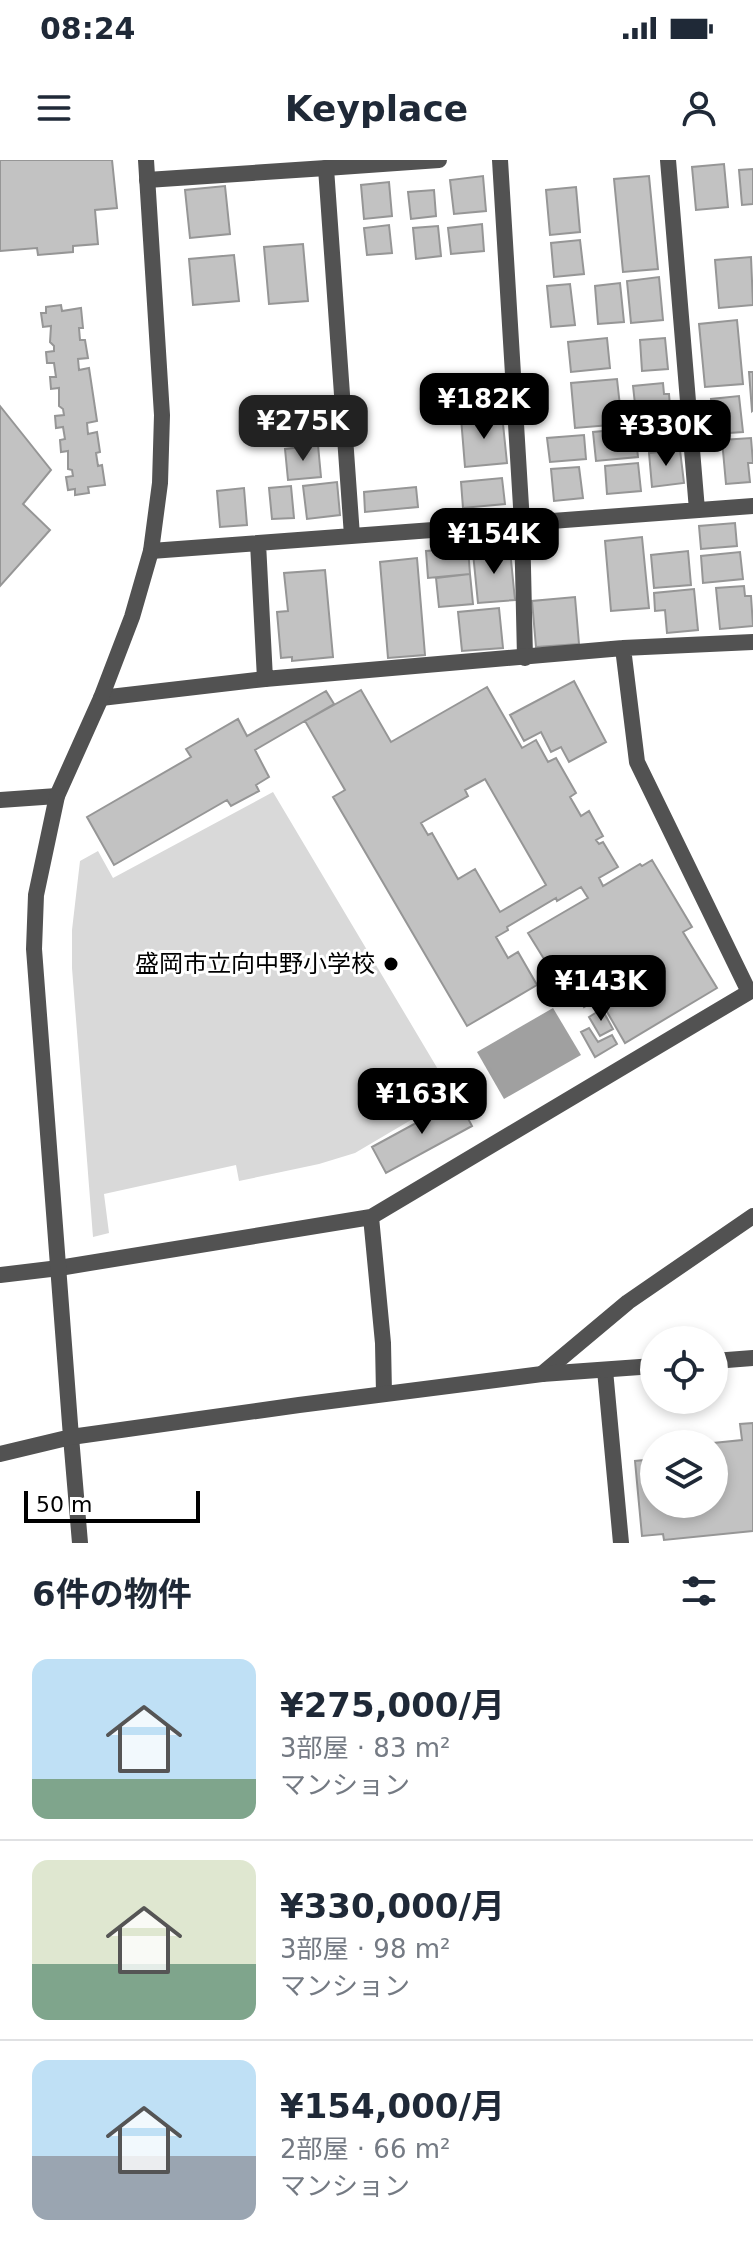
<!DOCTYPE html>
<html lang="ja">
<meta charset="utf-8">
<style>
:root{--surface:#fff;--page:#f6f6f7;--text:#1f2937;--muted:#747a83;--line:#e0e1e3;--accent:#000}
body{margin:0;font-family:"DejaVu Sans","Noto Sans JP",sans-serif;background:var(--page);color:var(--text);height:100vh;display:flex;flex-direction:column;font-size:30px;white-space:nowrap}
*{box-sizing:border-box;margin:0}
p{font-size:26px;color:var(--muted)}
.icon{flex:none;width:44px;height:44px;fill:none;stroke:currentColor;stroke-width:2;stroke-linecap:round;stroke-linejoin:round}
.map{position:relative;height:1383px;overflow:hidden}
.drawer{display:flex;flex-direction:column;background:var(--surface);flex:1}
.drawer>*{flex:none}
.tools{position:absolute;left:640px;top:1166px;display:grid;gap:16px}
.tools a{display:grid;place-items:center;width:88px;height:88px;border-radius:50%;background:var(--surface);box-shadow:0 4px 12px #0003;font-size:40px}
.scale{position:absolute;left:24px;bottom:20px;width:176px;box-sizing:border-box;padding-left:8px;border:4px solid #000;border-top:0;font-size:22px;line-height:28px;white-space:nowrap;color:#000;-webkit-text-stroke:6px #fff;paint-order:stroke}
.price{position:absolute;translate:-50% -68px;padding:0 18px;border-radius:16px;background:var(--accent);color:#fff;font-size:26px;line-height:52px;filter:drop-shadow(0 2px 4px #0008)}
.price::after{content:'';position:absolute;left:50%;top:48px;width:24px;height:18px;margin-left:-12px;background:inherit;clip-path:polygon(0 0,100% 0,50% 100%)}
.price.on{background:#222;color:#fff}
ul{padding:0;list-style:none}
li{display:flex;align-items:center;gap:24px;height:200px;padding:0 32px}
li+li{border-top:2px solid var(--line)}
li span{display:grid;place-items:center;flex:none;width:224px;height:160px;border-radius:16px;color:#555}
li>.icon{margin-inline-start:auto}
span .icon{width:96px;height:96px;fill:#fffc;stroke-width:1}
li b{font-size:34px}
h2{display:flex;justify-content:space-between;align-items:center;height:96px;padding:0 32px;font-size:34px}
.status{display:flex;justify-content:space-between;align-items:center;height:56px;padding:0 40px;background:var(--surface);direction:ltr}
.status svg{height:22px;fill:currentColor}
header{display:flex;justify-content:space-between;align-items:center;height:104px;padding:0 32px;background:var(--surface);font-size:36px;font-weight:700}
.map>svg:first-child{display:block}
.green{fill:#d9d9d9}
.water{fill:#a0a0a0}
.building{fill:#c2c2c2;stroke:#969696;stroke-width:2;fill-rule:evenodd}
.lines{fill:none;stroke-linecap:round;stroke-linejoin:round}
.pedestrian{stroke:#525252;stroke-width:16}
.minor{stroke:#525252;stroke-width:16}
.tertiary{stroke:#525252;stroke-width:16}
.poi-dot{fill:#000;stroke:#fff;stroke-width:3}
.labels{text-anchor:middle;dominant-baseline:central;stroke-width:6;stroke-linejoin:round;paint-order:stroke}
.poi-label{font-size:24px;fill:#000;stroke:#fff;text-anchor:end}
</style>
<div class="status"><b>08:24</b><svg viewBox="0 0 49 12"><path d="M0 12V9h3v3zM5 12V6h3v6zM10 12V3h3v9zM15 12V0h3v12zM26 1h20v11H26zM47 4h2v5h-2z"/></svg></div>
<header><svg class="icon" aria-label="menu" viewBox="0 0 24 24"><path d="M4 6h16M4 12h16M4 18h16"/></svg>Keyplace<svg class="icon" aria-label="person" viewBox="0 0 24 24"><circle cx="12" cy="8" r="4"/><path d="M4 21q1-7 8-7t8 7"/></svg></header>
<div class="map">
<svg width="753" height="1383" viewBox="0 0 753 1383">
<rect width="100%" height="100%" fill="#fff"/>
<path class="green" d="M273,632L439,911L421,924L433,947L355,993L319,1004L239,1021L236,1005L104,1034L109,1073L93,1077L72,808V770L80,701L98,691L113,718Z"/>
<path class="water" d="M553,848L581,895L504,939L477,892Z"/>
<path class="building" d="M0,0H112L117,48L95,50L98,84L73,86V92L38,95L37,88L0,91Z
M724,4L728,47L696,50L692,7Z
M753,9V44L742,45L739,10Z
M483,16L486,51L454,54L450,20Z
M649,16L658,109L623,112L614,19Z
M389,22L392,56L364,59L361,25Z
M225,26L230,74L190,78L185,30Z
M576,27L580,72L550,75L546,30Z
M434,30L436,56L411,59L408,32Z
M482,64L484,91L451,94L448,68Z
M389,65L392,93L367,95L364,68Z
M438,66L441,96L416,99L413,68Z
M580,80L584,114L554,117L551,83Z
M303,84L308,141L269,144L264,87Z
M234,95L239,141L193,145L189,99Z
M751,97L753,145L719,148L715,100Z
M659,117L663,160L631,163L627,121Z
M620,123L624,162L598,164L595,126Z
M570,124L575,165L551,167L547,126Z
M61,145L62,151L81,148L83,168H79L80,180H85L88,198L78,199L79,210L89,208L97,261L87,263L88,274L97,272L100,292L96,293L98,306L102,305L105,325L88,327L89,333L75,335V329L68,330L66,317L73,316L72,310L68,309V291L61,292L60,280L65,279L63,267L56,268L55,256L64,255L63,249L59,246V228L51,229L50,217H56L54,203H47L46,192L54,191V186L50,182L51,166L43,167L41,153H46V147Z
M737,160L743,224L705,227L699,164Z
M607,178L610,208L571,212L568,182Z
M665,178L668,209L642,211L640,180Z
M749,212H753V250L752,251Z
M617,219L622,264L575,268L571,223Z
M663,223L664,234H669L671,259L637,262L633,226Z
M739,236L743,272L714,274L711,239Z
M329,244L332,276L295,279L292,247Z
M0,246L51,310L23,344L50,370L0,426Z
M502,254L507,303L465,307L461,258Z
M635,268L638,297L596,301L593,272Z
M584,275L586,299L550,302L547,278Z
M751,278L753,303H748L750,322L726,324L722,280Z
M318,285L321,317L288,320L285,289Z
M680,290L684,323L652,327L649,293Z
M638,303L641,331L607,334L605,306Z
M579,307L583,338L554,341L551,309Z
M502,318L505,344L463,348L461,322Z
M337,322L340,355L307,359L303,326Z
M291,326L294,358L272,359L269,328Z
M416,327L418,347L365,352L364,332Z
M244,328L247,365L220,367L217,331Z
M735,363L737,386L701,389L699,366Z
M642,377L649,448L611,451L605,381Z
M468,388L470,414L428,418L426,391Z
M510,390L515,440L478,443L473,393Z
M688,391L691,425L654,428L651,395Z
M740,392L743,419L703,423L701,396Z
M417,398L425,495L388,498L380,402Z
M325,410L333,497L292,501V497L281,498L277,452L288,451L284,413Z
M470,414L473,444L439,447L436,418Z
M744,426L745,436H751L753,466L720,469L716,428Z
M694,429L698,470L667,473L665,450L655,451L654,433Z
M575,437L579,484L536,487L532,441Z
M499,448L503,488L462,491L458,452Z
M574,521L606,582L569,602L561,587L551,592L541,572L524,581L510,555Z
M487,527L522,588L536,580L548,602L556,598L576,633L570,637L581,656L589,651L603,676L596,680L599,684L603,682L618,707L599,718L603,726L640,704L642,706L652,700L692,767L683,772L717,828L625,883L599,838L584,847L558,803L544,799L528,773L588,738L581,727L557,741L556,738L507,767L508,770L496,777L508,798L518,792L537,825L467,866L333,637L345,630L305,561L361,530L391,582ZM485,619L546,725L500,752L475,709L458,719L432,673L428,675L421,663L468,636L465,630Z
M326,531L334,544L255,590L269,617L256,625L259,631L231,646L227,640L114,705L87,657L191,597L186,589L238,559L247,576Z
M602,849L613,869L600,876L589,857Z
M589,868L598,882L612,875L617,884L595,897L581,872Z
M447,913L454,926L434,938L426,926Z
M458,940L472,966L386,1013L372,987Z
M753,1263V1371L664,1380L663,1374L642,1376L635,1301L654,1299V1344H714V1284H703L742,1280L740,1264Z"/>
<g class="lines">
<path class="pedestrian" d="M147,20L326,8
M522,363L525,498
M101,538L265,519"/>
<path class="minor" d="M500,0L522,363
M668,0L697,350
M352,376L326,8L439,0
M258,383L265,519L623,488L753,482
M151,391L753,346
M0,640L57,636
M371,1057L383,1183L384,1234
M0,1115L59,1108L371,1057L749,832L637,602L623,488
M605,1210L621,1383
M542,1214L628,1142L753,1056
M71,1277L80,1383"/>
<path class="tertiary" d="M714,1201L753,1198
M71,1277L34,789L36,735L57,636L101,538L132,457L151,391L160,323L162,255L146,0
M0,1294L71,1277L299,1245L542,1214L654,1206"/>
</g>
<circle class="poi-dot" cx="391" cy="804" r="8"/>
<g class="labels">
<g class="poi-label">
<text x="375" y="804">盛岡市立向中野小学校</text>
</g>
</g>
</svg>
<div class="tools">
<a><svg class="icon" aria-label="locate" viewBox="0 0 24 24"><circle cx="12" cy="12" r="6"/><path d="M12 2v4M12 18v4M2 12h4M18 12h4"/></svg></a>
<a><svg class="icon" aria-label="layers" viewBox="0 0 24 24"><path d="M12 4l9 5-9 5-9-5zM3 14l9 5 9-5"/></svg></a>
</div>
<div class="scale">50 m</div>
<b class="price" style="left:484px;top:281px">¥182K</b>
<b class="price on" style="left:303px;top:303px">¥275K</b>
<b class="price" style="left:666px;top:308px">¥330K</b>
<b class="price" style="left:494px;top:416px">¥154K</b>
<b class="price" style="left:601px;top:863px">¥143K</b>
<b class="price" style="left:422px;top:976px">¥163K</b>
</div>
<section class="drawer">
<h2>6件の物件<svg class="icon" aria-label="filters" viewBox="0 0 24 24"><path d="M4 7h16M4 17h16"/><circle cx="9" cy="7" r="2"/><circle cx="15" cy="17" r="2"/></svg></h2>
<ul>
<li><span style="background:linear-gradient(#bfe0f5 75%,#7fa58c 0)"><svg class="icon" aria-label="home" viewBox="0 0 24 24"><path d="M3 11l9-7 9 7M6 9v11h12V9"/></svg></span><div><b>¥275,000/月</b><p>3部屋 · 83 m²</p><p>マンション</p></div></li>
<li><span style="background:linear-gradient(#dfe7d0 65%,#7fa58c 0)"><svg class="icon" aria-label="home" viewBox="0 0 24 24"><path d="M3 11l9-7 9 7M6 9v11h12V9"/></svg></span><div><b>¥330,000/月</b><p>3部屋 · 98 m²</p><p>マンション</p></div></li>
<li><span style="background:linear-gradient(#bfe0f5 60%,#9aa5b1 0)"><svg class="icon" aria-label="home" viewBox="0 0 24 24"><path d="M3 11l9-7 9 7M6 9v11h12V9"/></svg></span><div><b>¥154,000/月</b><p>2部屋 · 66 m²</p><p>マンション</p></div></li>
</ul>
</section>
